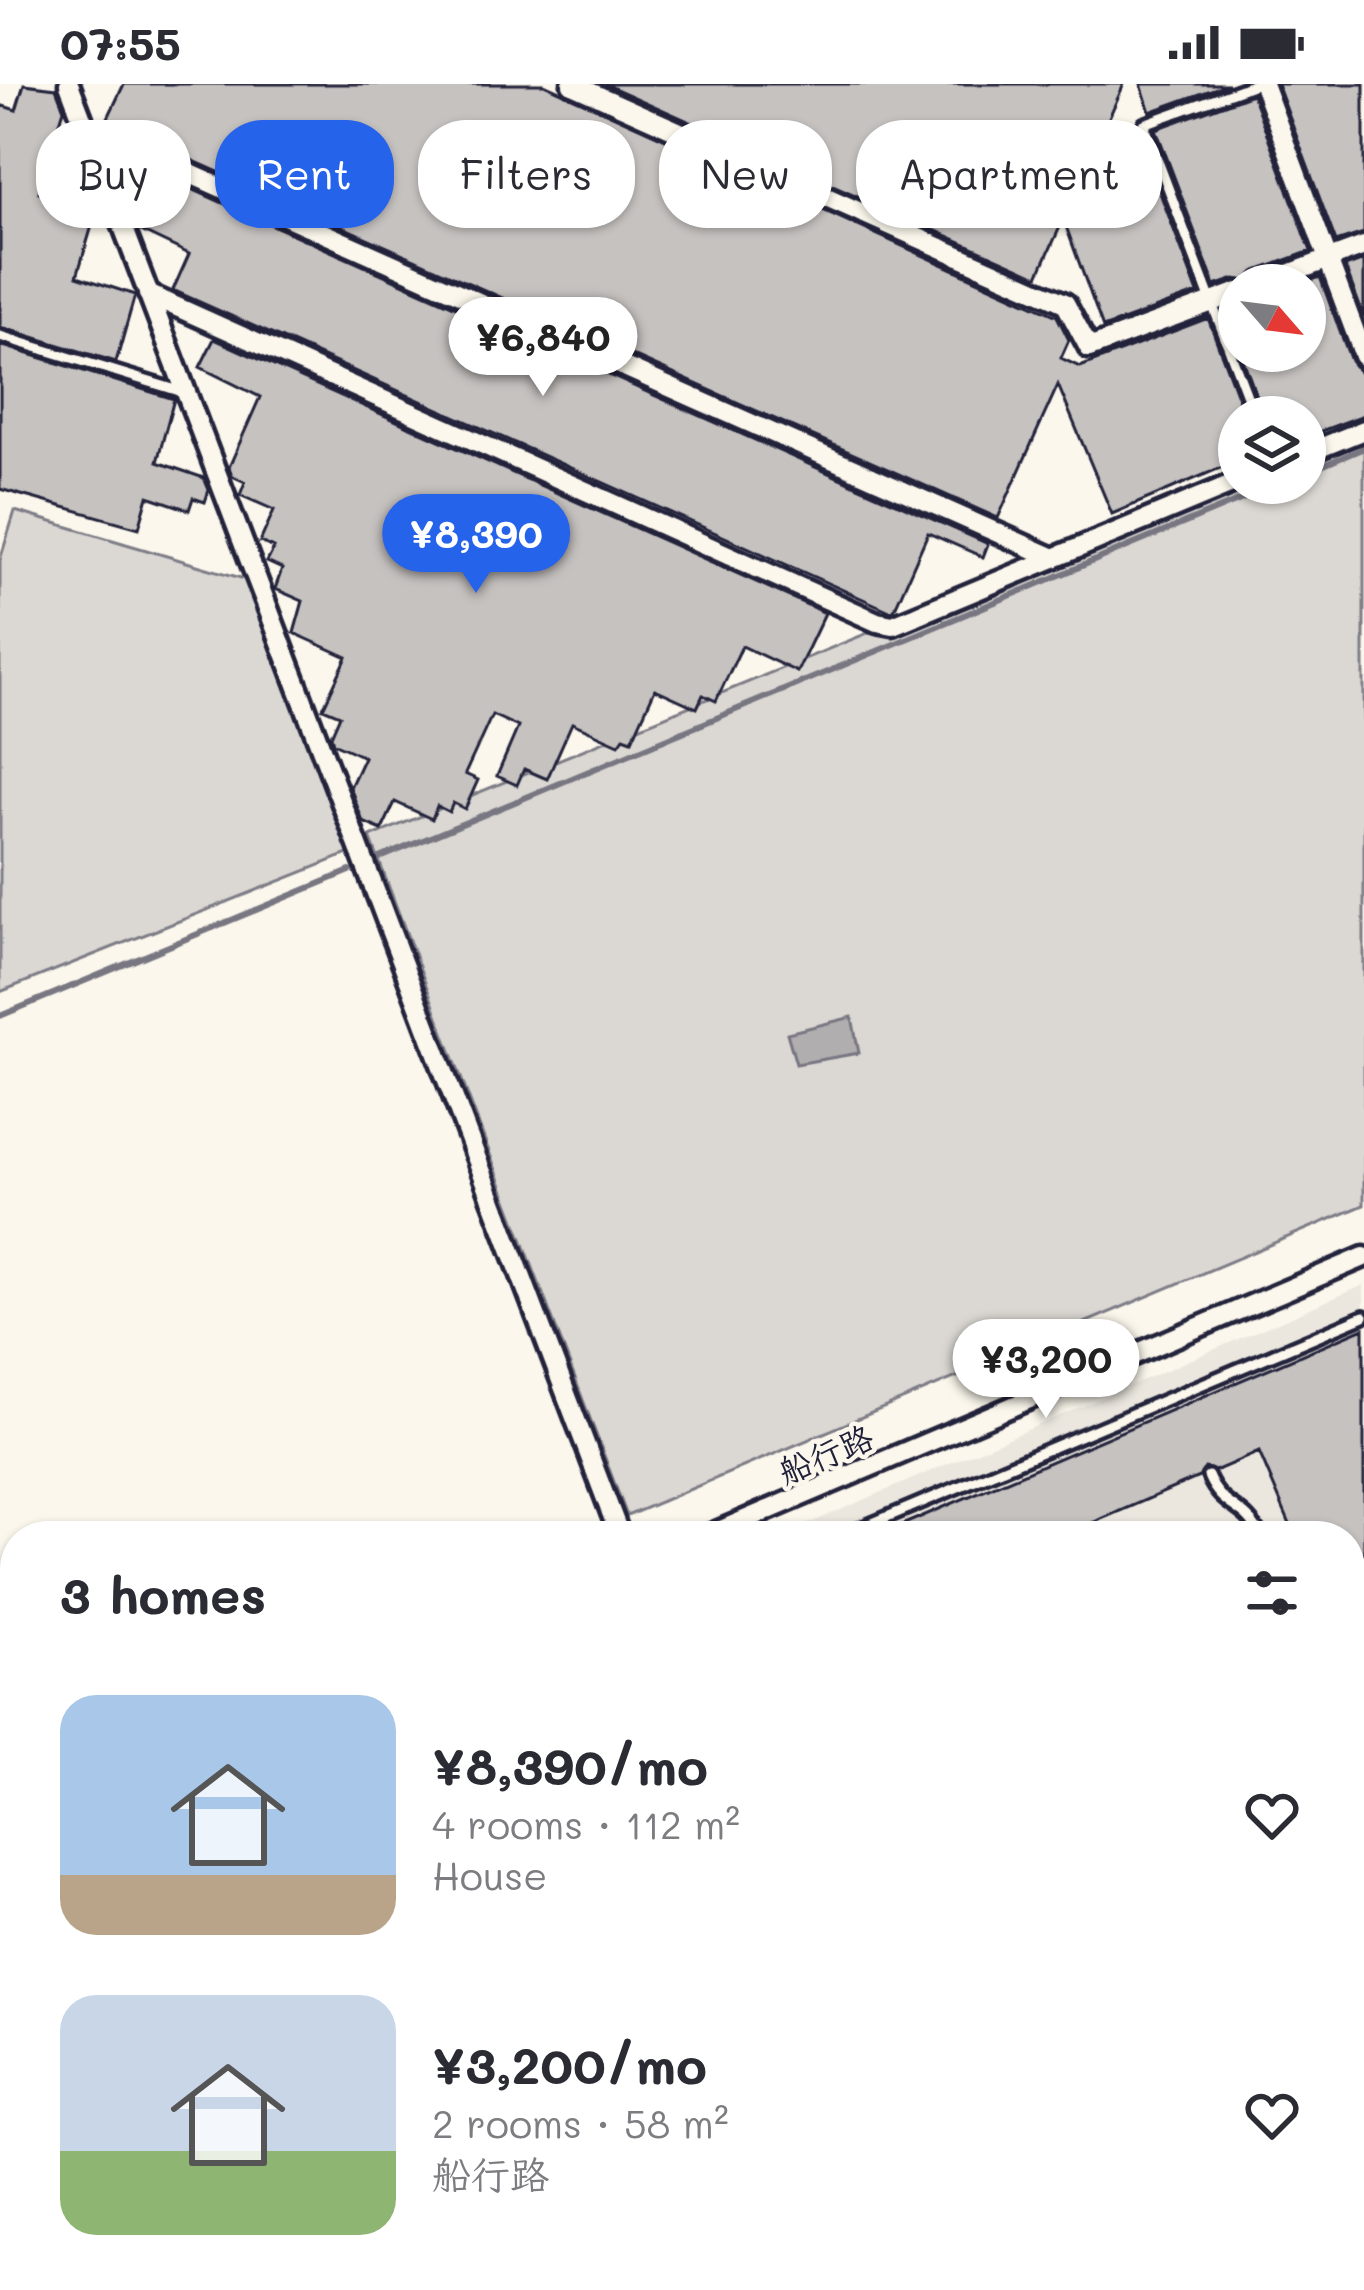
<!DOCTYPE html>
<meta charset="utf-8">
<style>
:root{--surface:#fff;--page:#f7f7f7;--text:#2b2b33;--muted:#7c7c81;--accent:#2563eb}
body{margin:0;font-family:Mali,"LXGW WenKai TC",sans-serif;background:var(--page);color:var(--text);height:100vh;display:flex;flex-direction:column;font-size:45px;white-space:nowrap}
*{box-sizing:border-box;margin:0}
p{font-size:39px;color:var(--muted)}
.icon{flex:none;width:66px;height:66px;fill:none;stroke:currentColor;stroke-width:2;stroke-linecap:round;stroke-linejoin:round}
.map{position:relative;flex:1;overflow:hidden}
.drawer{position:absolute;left:0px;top:1437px;width:1365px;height:771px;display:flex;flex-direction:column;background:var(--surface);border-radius:48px 48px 0 0;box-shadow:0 3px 9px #0004}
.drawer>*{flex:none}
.hud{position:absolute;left:36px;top:36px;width:1293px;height:108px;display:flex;gap:24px}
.needle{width:78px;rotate:118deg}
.controls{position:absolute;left:1218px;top:180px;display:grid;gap:24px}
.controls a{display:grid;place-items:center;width:108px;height:108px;border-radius:50%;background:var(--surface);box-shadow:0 3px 9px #0004;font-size:60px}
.price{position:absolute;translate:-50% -102px;padding:0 27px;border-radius:42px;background:#fff;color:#222;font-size:39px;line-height:78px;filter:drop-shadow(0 3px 6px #0008)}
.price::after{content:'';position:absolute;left:50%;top:72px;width:36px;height:27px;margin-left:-18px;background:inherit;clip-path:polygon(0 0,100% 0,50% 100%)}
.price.current{background:var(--accent);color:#fff}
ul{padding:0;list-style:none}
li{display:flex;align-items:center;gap:36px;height:300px;padding:0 60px}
li span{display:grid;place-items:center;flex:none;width:336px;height:240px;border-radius:36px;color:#555}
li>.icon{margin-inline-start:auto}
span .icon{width:144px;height:144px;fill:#fffc;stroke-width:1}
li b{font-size:51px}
h2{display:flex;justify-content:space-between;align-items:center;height:144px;padding:0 60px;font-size:51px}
.pill{padding:0 42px;border-radius:48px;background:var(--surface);box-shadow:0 3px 9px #0004;font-size:42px;line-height:108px}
.pill.current{background:var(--accent);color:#fff}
.status{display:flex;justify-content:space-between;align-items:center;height:84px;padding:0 60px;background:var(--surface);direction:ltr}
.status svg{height:33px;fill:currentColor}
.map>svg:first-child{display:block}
.built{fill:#ebe7df}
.green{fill:#dbd8d3;stroke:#7e7d87;stroke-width:3}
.water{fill:#b1aeb0;stroke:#787681;stroke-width:3}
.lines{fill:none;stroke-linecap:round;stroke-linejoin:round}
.stream{stroke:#787681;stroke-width:6}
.building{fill:#c6c2c0;stroke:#22223b;stroke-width:3}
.service-casing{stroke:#22223b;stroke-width:18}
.minor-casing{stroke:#22223b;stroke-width:27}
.service{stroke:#fbf7ec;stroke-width:9}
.minor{stroke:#fbf7ec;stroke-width:18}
.labels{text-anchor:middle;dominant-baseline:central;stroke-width:9;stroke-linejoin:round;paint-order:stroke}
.street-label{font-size:33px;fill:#22223b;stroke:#fbf7ec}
</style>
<div class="status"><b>07:55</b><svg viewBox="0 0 49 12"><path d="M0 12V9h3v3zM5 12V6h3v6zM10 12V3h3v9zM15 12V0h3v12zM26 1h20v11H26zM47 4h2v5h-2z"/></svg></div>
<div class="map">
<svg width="1364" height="2206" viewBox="0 0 1364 2206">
<rect width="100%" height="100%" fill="#fbf7ec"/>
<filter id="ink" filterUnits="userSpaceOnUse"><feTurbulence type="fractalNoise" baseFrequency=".00833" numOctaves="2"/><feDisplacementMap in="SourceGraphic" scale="24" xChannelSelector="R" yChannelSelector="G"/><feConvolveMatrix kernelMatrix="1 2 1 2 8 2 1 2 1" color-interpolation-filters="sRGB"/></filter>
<g filter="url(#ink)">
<path class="built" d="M1364,1201V2185L1350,2192V1452H780Z
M0,1748L15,1781V2193H1348L1323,2206H0Z"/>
<path class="green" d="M1364,343V1121L627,1432L370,753L1239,397L1305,399V369Z
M15,427L251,497L353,768L0,908V476Z"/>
<path class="water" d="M852,933L859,969L796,980L787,949Z"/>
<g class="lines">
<path class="stream" d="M1305,389L1364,364
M380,774L1281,399
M0,932L350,787
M1336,2206L1364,2192"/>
</g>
<path class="building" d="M24,0L56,4L64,25L39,108L97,125L77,192L135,211L116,278L0,243V21L16,26Z
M124,0H544L1057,232L1069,256L1061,274L1080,283L1208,234L1245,333H1239V376L1112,430L1058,301L998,434L106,38Z
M605,0H1124L1038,192Z
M1141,0H1228L1150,28Z
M1277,0H1364V149L1336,158Z
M1252,10L1311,167L1254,188L1246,197L1235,195L1215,202L1156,45Z
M1138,51L1198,209L1103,244L1064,137L1125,115L1106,63Z
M160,91L988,460L983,473L928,449L894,526L890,527L173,206L189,170L139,146Z
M1364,176V233L1345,183Z
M1320,193L1351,277L1364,293V331L1305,353V333H1264L1240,267H1305V201H1298Z
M214,255L825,529L797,588L742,562L716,617L703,611L697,624L655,605L632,656L624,653L619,660L572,639L547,695L524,685L517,701L497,692L518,643L492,631L465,690L478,696L465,725L453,719L449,728L437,722L432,735L395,718L382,746L363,738L350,703L364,673L333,659L331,652L340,631L323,624L347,573L294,549L303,517L275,505L282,485L267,478L274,464L260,458L274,426L240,411L245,398L232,392L229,383L260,313L200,283Z
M0,261L174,315L157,378L204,394L209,406L205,418L193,414L189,426L148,412L139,444L0,405Z
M1364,1244V1614L1350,1581V1452H1295L1259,1368L1215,1387L1205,1384L1199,1393L1062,1452H876Z
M1364,1723V1829L1350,1835V1729Z"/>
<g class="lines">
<g class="service-casing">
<path id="service" d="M0,252L186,309
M1255,333L1144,40L1255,0
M1208,1392C1222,1426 1246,1420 1260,1452
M842,1452L1364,1232
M1350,1658L1364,1688
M1350,1865L1364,1859
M1350,2129L1364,2123
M216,2193L222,2206
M921,2193L926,2206
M700,2206L731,2193
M1189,2206L1216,2193"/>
</g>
<g class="minor-casing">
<path id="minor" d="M69,0L620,1452
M572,0L1065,219L1089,264L1239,208
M1263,0L1364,272
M85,43L1054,474
M1259,201L1364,162
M148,210L877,538L893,541L1239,397
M1305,370L1364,346
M707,1452L1364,1173
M0,1579L15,1619"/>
</g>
<use href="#service" class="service"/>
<use href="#minor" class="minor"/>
</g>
</g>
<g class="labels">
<g class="street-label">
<text transform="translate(825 1369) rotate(-23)">船行路</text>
</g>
</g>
</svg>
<div class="controls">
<a><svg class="needle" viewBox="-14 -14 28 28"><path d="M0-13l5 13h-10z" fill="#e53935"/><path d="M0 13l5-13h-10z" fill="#7c7c81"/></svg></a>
<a><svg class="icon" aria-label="layers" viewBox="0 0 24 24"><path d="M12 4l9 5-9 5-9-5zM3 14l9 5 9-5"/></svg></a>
</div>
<b class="price" style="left:543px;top:315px">¥6,840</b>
<b class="price current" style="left:476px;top:512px">¥8,390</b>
<b class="price" style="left:1046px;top:1337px">¥3,200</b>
<div class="hud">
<a class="pill">Buy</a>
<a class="pill current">Rent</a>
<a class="pill">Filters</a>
<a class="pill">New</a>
<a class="pill">Apartment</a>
</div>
<section class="drawer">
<h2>3 homes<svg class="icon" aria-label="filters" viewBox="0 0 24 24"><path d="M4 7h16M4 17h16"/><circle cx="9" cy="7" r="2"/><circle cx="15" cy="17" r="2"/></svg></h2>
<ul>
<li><span style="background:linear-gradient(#a9c7e8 75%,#b9a48a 0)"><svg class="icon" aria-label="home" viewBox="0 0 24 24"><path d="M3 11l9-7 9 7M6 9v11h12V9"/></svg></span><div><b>¥8,390/mo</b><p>4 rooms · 112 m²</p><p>House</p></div><svg class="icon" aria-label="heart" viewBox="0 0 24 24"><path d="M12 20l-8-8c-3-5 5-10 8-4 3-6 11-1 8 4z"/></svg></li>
<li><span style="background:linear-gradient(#c9d6e8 65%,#8fb573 0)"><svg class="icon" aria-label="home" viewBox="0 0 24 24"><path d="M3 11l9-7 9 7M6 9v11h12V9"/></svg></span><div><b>¥3,200/mo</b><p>2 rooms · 58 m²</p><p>船行路</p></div><svg class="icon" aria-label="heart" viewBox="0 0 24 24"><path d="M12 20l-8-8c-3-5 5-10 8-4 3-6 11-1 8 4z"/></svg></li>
</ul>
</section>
</div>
